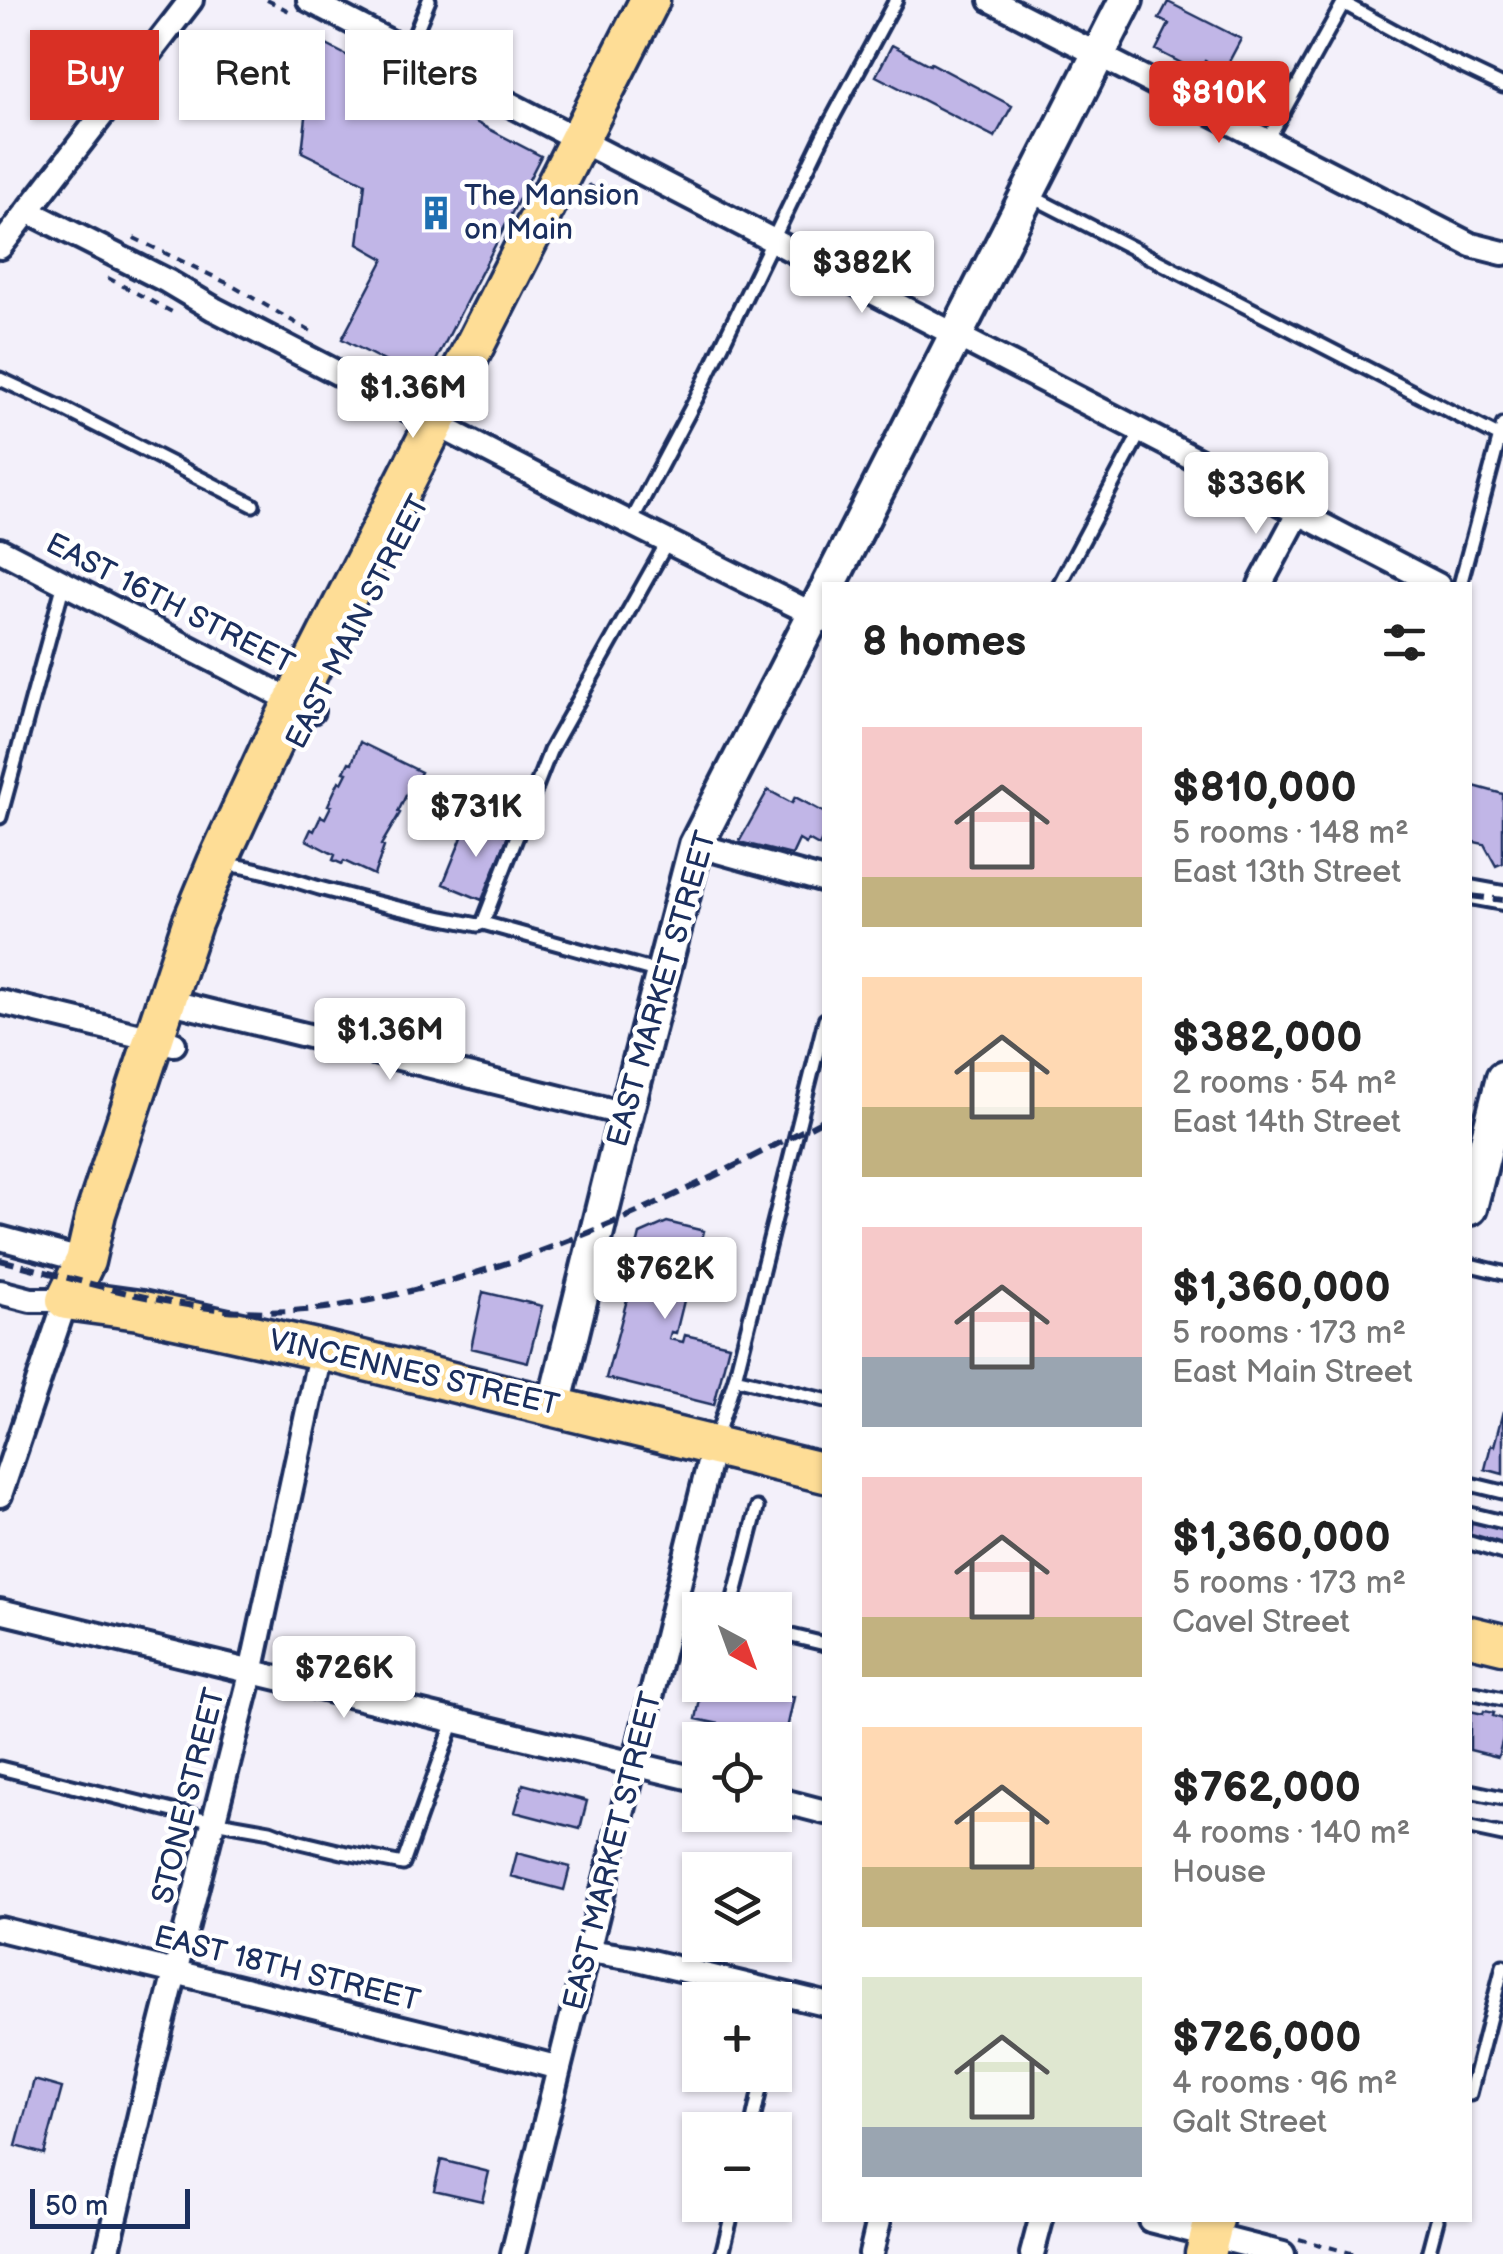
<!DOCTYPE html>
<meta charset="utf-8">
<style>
:root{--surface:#fff;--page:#f2f2f2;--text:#222;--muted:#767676;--accent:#d93025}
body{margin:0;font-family:"Balsamiq Sans",sans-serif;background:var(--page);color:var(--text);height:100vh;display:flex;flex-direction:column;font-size:38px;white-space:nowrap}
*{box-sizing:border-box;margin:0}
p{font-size:32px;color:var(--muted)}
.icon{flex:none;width:55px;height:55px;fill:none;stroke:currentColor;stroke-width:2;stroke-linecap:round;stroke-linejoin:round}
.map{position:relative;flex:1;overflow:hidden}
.details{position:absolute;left:822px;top:582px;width:650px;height:1640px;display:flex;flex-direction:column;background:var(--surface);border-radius:0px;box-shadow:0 2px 8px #0004}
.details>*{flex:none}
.top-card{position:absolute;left:30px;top:30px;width:642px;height:90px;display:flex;gap:20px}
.needle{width:65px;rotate:139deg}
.fabs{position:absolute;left:682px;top:1592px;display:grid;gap:20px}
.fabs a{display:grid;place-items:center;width:110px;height:110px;border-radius:0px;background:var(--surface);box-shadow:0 2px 8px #0004;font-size:50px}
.scale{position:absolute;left:30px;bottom:25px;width:160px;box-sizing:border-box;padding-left:10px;border:5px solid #1b2f5e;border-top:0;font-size:28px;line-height:35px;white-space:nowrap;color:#1b2f5e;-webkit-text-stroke:8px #fff;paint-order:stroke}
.price{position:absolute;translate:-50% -85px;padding:0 22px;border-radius:10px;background:#fff;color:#222;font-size:32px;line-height:65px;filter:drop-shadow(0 2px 5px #0008)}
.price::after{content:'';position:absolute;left:50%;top:60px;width:30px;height:22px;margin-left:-15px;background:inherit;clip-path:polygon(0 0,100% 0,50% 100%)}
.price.active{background:var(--accent);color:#fff}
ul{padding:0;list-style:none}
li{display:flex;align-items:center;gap:30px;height:250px;padding:0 40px}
li span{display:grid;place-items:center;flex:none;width:280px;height:200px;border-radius:0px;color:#555}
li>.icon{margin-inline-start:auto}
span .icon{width:120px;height:120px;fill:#fffc;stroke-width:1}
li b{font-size:42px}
h2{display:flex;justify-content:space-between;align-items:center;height:120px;padding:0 40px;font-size:42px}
.chip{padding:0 35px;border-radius:0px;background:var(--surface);box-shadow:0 2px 8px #0004;font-size:35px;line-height:90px}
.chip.active{background:var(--accent);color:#fff}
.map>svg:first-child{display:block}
.building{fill:#c1b6e7;stroke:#1b2f5e;stroke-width:2.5}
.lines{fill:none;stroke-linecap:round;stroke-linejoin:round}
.lane-casing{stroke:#1b2f5e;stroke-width:19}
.street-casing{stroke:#1b2f5e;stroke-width:30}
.secondary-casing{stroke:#1b2f5e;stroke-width:40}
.primary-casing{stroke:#1b2f5e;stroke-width:45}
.path{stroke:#1b2f5e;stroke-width:4;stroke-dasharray:8 8;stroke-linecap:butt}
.lane{stroke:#fff;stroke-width:11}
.street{stroke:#fff;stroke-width:22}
.secondary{stroke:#fff;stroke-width:32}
.primary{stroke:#fedd96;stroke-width:38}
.rail{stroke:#1b2f5e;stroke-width:6;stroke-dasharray:15 8;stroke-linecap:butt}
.labels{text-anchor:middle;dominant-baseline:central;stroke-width:9;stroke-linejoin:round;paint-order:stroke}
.poi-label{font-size:30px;fill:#1b2f5e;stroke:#fff;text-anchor:start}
.street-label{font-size:30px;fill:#1b2f5e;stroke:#fff}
</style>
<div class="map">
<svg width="1503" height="2254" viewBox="0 0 1503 2254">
<rect width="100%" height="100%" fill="#f3f0fa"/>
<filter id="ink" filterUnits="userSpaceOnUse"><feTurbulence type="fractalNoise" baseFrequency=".01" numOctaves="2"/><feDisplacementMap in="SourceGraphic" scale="20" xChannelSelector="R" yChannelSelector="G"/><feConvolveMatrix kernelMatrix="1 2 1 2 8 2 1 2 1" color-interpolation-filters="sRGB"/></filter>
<g filter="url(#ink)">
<path class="building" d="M1168,2L1241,39L1224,71L1205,61L1199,72L1156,50L1169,24L1159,19Z
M315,39L541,156L425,382L342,339L384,259L358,244L365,183L302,152Z
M892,45L930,65L931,63L1012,106L995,137L876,76Z
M360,742L421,772L415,783L413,781L398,812L400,813L381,845L384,847L374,875L344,861L342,864L333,860L335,855L306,840L311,829L314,831L321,816L325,818L331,806L328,805L339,781L342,783L347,773L344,772L349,762L352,763Z
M1470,785L1503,794V863L1496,866L1484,844L1470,841Z
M768,790L792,803L795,797L825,813V833L819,846L808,840L806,844L799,840L792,855L739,842Z
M469,820L508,836L482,900L443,884Z
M667,1222L704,1231L697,1261L694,1260L676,1333L671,1332L669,1339L683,1342L685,1335L729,1345L714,1405L606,1378L641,1247L637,1246L640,1234Z
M483,1292L542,1306L528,1362L471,1348Z
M1503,1411V1474L1485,1469L1491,1445L1494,1446Z
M1472,1517L1483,1521V1525L1503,1530V1543L1479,1536L1478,1540L1470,1537Z
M703,1685H736L794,1697L785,1738L696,1719Z
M1470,1711L1483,1714L1484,1711L1494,1713L1493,1716L1503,1719V1738L1498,1757L1470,1750Z
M523,1784L587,1801L580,1829L515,1812Z
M517,1853L570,1867L564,1890L511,1876Z
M34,2080L62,2088L44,2154L16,2146Z
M441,2160L489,2172L482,2201L434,2190Z"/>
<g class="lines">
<g class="lane-casing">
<path id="lane" d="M1343,3L1444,58L1503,86
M408,51L429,0
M1267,141L1345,0
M1031,196L1500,437
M0,379L60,407L253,505
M631,522L697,397L824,134L896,0
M1059,585L1141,431
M1460,585L1503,425
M0,817L64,583
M238,866C268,870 295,881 323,889C374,903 426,915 478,925L483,923L550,751L668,541
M483,923L659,972
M1470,1265L1503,1273
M735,1378L825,1400
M715,1441L735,1378L825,1020
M1470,1484L1503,1492
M1470,1514L1503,1522
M1470,1543L1503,1553
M673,1607L700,1614
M731,1610L757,1508
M775,1632L825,1644
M1470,1692L1503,1699
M0,1768L213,1821L270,1831L296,1841L342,1852L403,1864L454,1721
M1470,1791L1503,1798
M1470,1828L1503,1835
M775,2026L783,1994
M1470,2094L1503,1966
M751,2130L763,2075
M722,2254L734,2205
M1428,2254L1437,2220"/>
</g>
<g class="street-casing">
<path id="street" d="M309,0L1438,585
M991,0L1471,245L1503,253
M28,211L167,281L214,309L552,484L825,620
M0,247L191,0
M0,550L312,711
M1260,585L1299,512
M696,845L825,881
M1470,892L1503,898
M167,1001L626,1114
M0,1002L174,1044
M0,1238L85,1261
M0,1292L31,1300H66L0,1495
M0,1611L700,1780
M775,1799L825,1812
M0,1929L468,2044L559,2068
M588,1951L634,1958L825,2004
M1150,2220L1283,2254
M107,2254L153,2059L249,1682L321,1350
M513,2254L713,1447
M871,2254L879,2220
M1032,2254L1041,2220"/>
</g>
<g class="secondary-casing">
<path id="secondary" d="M829,585L1126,0
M1470,1208L1503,1078
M554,1406L626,1114L696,845L825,593"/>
</g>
<g class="primary-casing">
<path id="primary" d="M650,0L270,748L217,863L192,923L96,1213L85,1261L66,1300L139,1310L321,1350L825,1473
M1470,1636L1503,1644
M1205,2254L1214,2220"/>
</g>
<path class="path" d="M267,0L289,11
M588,185L606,194
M134,238L229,284L315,334
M108,278L174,313
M1299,2239L1355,2254"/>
<use href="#lane" class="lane"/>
<use href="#street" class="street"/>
<use href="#secondary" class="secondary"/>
<use href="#primary" class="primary"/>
<path class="rail" d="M1470,896L1503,900
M0,1260C95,1284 192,1317 291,1311C337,1309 382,1298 426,1287C567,1251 697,1187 825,1119"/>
</g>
</g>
<defs>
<g id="building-bare" transform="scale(2.7)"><path d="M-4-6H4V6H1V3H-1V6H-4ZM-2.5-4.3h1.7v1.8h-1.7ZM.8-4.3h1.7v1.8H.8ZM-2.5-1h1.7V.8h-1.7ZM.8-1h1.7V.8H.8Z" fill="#1f6fb2" stroke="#fff" stroke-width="2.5" paint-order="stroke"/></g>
</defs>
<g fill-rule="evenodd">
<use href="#building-bare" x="436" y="213"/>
</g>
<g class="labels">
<g class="poi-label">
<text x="464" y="196">The Mansion<tspan x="464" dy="34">on Main</tspan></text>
</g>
<g class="street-label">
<text transform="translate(170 604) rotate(27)">EAST 16TH STREET</text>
<text transform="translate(358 622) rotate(-63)">EAST MAIN STREET</text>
<text transform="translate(662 989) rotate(-74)">EAST MARKET STREET</text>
<text transform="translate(414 1373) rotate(13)">VINCENNES STREET</text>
<text transform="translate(189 1796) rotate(-76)">STONE STREET</text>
<text transform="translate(613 1851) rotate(-76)">EAST MARKET STREET</text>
<text transform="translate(287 1969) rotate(14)">EAST 18TH STREET</text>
</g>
</g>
</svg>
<div class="fabs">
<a><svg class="needle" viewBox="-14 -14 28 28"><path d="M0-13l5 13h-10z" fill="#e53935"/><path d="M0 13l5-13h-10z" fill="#767676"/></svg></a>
<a><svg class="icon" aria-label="locate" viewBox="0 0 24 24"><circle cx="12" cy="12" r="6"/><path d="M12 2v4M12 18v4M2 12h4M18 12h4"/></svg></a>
<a><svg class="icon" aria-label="layers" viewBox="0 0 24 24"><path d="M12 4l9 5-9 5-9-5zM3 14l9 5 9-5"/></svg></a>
<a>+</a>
<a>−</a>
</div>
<div class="scale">50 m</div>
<b class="price active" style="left:1219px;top:146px">$810K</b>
<b class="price" style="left:862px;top:316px">$382K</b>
<b class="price" style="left:413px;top:441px">$1.36M</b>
<b class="price" style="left:1256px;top:537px">$336K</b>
<b class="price" style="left:476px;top:860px">$731K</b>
<b class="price" style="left:390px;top:1083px">$1.36M</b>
<b class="price" style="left:665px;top:1322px">$762K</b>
<b class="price" style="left:344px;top:1721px">$726K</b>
<div class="top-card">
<a class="chip active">Buy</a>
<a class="chip">Rent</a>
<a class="chip">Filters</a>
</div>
<section class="details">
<h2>8 homes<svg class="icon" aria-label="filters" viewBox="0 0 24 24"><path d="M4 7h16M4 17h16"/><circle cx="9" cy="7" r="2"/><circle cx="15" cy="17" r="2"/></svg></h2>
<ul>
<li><span style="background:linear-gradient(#f6c9c9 75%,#c2b280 0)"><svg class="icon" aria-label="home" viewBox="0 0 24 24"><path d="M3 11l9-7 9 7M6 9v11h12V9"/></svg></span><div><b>$810,000</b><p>5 rooms · 148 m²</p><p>East 13th Street</p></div></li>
<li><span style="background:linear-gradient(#ffd9b3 65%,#c2b280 0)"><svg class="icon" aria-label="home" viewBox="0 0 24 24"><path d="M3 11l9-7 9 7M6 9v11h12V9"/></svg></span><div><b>$382,000</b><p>2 rooms · 54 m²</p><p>East 14th Street</p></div></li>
<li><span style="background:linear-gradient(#f6c9c9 65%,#9aa5b1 0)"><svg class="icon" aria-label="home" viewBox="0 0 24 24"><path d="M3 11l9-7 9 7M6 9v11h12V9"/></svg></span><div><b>$1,360,000</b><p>5 rooms · 173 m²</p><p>East Main Street</p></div></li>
<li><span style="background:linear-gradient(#f6c9c9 70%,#c2b280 0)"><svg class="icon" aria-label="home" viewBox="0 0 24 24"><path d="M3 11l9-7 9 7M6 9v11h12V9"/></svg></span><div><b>$1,360,000</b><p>5 rooms · 173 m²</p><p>Cavel Street</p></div></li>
<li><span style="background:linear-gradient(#ffd9b3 70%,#c2b280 0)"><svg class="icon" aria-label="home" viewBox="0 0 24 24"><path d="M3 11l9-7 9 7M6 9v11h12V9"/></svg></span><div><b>$762,000</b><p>4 rooms · 140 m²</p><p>House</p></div></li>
<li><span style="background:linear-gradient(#dfe7d0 75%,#9aa5b1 0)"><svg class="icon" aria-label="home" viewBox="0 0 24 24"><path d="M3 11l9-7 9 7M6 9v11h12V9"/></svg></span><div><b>$726,000</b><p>4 rooms · 96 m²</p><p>Galt Street</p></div></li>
</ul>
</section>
</div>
